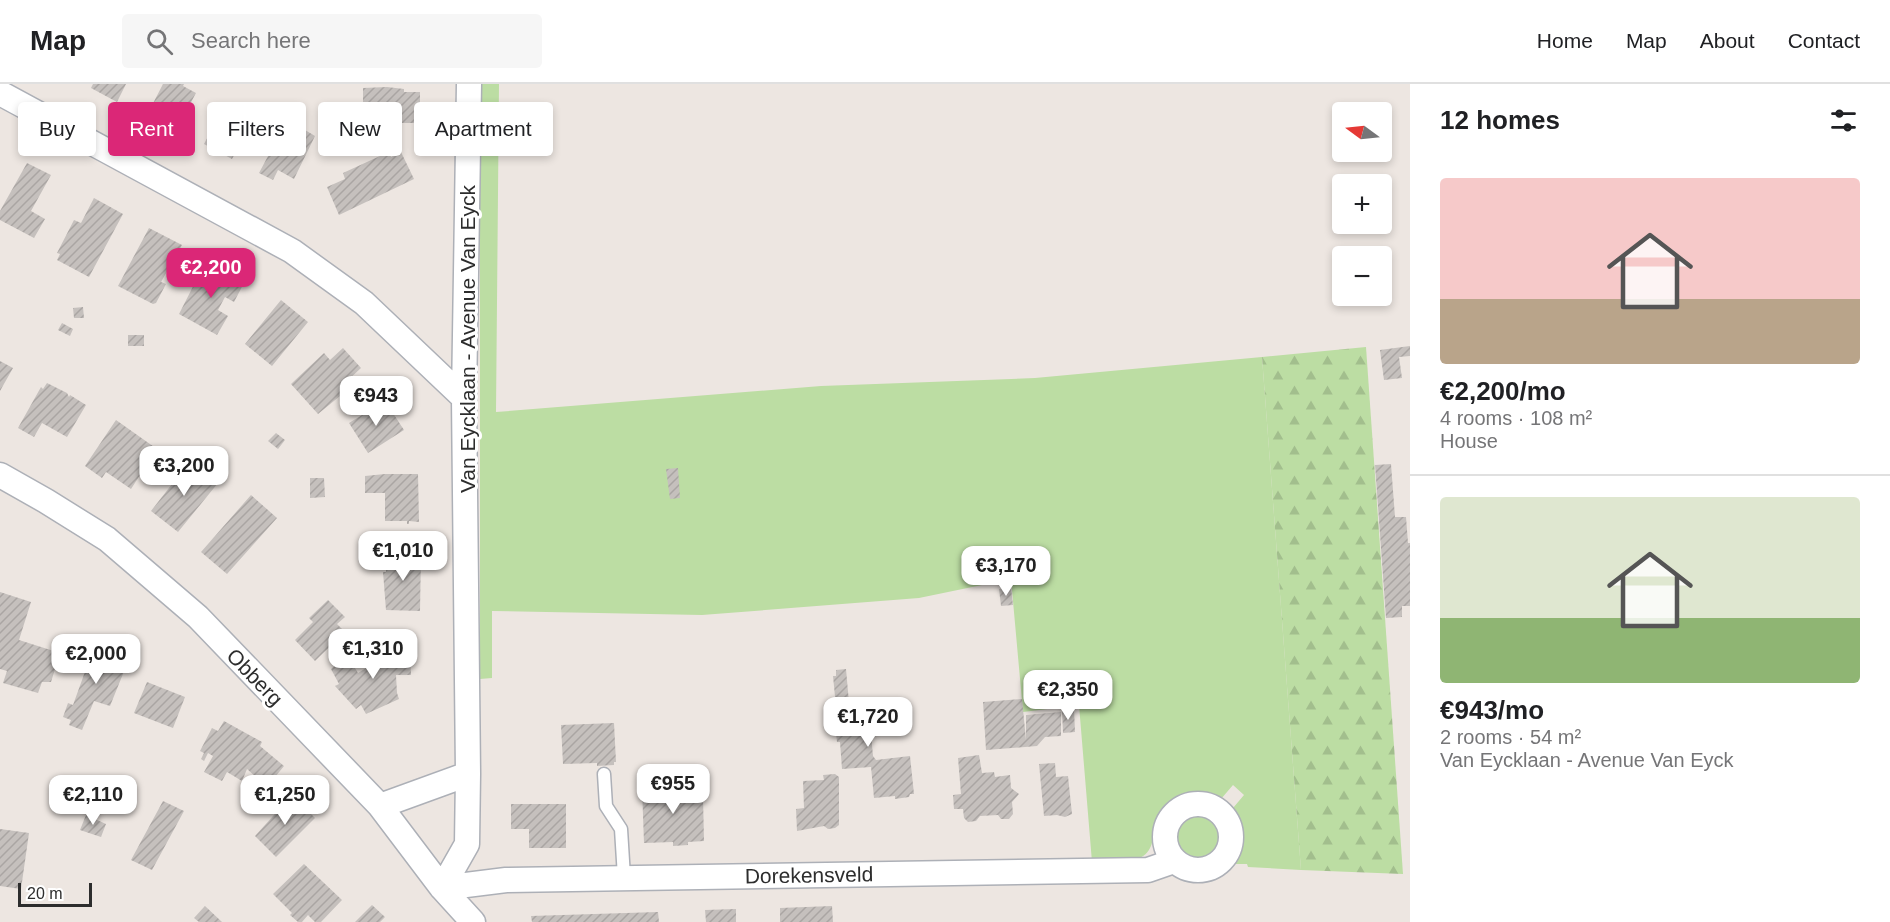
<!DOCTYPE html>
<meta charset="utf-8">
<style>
:root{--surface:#fff;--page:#f6f6f6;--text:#202124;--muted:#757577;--line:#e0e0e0;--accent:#db2777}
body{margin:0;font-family:Helvetica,sans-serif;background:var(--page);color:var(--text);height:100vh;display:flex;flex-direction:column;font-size:22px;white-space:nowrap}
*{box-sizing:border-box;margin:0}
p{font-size:20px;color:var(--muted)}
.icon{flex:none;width:33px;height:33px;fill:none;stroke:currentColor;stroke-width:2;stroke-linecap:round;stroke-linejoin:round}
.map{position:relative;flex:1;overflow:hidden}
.sheet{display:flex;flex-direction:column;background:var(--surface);width:480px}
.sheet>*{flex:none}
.top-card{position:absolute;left:18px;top:18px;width:570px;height:54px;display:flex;gap:12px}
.needle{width:39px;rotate:285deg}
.controls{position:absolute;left:1332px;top:18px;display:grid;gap:12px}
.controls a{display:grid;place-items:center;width:60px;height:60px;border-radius:6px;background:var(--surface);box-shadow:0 3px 9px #0003;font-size:30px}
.scale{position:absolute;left:18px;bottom:15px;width:74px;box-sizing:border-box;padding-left:6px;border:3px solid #2d2d2d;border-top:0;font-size:16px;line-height:21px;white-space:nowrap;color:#2d2d2d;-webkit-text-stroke:4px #fff;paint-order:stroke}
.price{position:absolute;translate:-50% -51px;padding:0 14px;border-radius:12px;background:#fff;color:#222;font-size:20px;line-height:39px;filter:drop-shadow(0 2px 3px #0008)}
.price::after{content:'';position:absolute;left:50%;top:36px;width:18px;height:14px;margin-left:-9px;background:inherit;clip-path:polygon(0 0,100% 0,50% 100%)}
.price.selected{background:var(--accent);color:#fff}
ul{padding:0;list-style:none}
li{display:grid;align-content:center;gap:12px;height:318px;padding:0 30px}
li+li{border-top:2px solid var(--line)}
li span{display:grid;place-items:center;height:186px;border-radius:6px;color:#555}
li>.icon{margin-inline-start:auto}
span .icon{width:108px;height:108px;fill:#fffc;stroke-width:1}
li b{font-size:26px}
h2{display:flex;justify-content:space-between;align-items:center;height:72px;padding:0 30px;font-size:26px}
.chip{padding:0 21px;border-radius:6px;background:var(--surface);box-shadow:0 3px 9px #0003;font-size:21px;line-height:54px}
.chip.selected{background:var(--accent);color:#fff}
header{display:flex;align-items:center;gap:36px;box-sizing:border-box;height:84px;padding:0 30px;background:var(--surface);border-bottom:2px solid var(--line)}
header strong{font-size:28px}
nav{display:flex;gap:33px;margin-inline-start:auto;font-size:21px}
.search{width:420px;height:54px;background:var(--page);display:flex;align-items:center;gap:15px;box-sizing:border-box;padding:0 21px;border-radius:6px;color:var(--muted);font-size:22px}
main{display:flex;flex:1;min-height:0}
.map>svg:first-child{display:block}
.grass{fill:#bcdda3}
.forest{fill:url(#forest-firs)}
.building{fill:url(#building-hatch)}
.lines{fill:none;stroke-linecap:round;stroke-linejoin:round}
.lane-casing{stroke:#adb0b7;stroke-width:15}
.street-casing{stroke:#adb0b7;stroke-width:27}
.lane{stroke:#fff;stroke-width:12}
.street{stroke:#fff;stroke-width:24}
.labels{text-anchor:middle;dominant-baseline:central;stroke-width:6;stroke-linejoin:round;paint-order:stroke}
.street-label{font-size:21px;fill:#2d2d2d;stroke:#fff}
</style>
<header>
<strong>Map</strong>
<div class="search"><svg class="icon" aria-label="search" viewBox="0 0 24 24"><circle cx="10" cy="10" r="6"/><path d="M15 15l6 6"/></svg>Search here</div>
<nav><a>Home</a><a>Map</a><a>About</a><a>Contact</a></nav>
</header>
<main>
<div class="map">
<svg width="1410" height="838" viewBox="0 0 1410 838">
<defs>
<pattern id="forest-firs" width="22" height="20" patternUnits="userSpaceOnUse" patternTransform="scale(1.5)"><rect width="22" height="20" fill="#bcdda3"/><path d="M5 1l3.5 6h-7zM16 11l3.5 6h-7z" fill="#a2be8d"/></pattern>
<pattern id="building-hatch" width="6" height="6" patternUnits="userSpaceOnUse" patternTransform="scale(1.5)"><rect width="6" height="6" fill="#c5c0bd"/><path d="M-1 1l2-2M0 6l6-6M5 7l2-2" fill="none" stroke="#aaa5a3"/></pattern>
</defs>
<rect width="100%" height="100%" fill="#ede6e1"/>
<path class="grass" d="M480,0H499L496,328L821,302L1035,294L1262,273L1301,786L1248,783L1247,780H1233C1247,762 1246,743 1233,724L1244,711L1233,701L1221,715C1193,700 1164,709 1155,742C1153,754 1153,769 1139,774C1128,779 1105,777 1092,778L1079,621L1023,628L1011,495L919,514L702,531L492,527V594L480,595Z
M1177 752a22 22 0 1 1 44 0a22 22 0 1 1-44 0Z"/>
<path class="forest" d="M1366,263L1403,790L1301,786L1262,273Z"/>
<path class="building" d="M93,0H126L117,18L91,4Z
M163,0H184L183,2L196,9L175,48L146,33Z
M387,3L404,5V8H420V39H363V4Z
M225,21L236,27L237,24L254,34L232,75L204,60Z
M290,37L315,52L294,95L278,86L273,96L259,89L283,44L285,45Z
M388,65L391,73L401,68L414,95L339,131L327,103L345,95L343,89L380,72L379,70Z
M27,79L51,91L31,127L45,135L34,154L0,136V127Z
M94,114L123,130L89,193L57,176L60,170L57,169L74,136L81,139Z
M149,144L182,161L161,198L166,200L156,219L153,220L118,202Z
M204,181L223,191L224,187L245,197L234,218L225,213L218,226L228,232L217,251L179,230Z
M281,216L308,238L272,282L245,260Z
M83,223L84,234H74L73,224Z
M62,239L73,245L70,252L58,246Z
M128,251H144V262H128Z
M1410,262V272L1399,273L1402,294L1384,296L1380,266Z
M343,264L361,284L347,297L351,303L318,330L291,300L324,269L330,276Z
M0,277L13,284L0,307Z
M47,299L67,309L69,313L70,311L86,321L67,353L42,339L34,353L18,344L41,303L43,305Z
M385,317L404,346L368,369L349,339Z
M116,336L157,365L131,405L106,388L102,394L85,382Z
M276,349L285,356L278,365L268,357Z
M190,377L218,399L178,448L151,427Z
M1391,380L1395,433H1406L1408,459H1410V522H1402V533L1386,534L1375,381Z
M678,384L680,414L670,415L666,385Z
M385,390H418L419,438L409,437V440H407V437H385V409H365V392Z
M310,394H324L325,413L310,414Z
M251,411L277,434L227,490L201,468Z
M386,469L421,470L420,527L386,526L383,488H386Z
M1011,503L1013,521L1001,522L999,505Z
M0,508L31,518L19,556L60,569L51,598H42L38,609L3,599L7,587L0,585Z
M328,516L345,533L337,540L345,548L315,577L295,556L313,538L309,534Z
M95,560L116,568L114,575L127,580L110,622L94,617L82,646L69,641L71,636L63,633L68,619L73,621Z
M382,567H410L411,591H396L397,609L399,615L366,630L361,621L356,625L335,602L339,600L331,585L347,571L358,589L371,581L382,580Z
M846,585L850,630L869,628L873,672L876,676L910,672L914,710H910L909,713L895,715V712L874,714L871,683L842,685L840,658H837L834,633H837L833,592H836V586Z
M147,598L185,613L173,644L134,629Z
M1022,615L1026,656V631L1061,628V652L1045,653L1037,662L986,666L983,618Z
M1074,625L1075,648L1063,649L1062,626Z
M224,637L262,658L260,662L284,682L267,703L247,685L242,697L227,688L222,697L204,688L213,672L208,669L204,677L201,675L204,669L200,667L212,644L218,647Z
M614,639L616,678H614V681L597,682V679L563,680L561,641Z
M979,671L982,689L994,688L995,693L1010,691L1011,704L1019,710L1012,718L1013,730L1009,735H1001L998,731L980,732L976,737L968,738L964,734L963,725H954L953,711L961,710L958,674Z
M1055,679L1056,693L1068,692L1072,730L1065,733L1057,731L1044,732L1039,680Z
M835,690L839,693V741L835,744L828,745L824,742L797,747L796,725L804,724L803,697L824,696L823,691Z
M699,702L700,713H703L704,757L688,758V761L673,762V758L644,759L642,704Z
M292,711L315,734L276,773L255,752Z
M163,717L184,727L152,786L131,776Z
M511,720H566V764H529V745H511Z
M86,731L106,740L101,753L80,746Z
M0,745L29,749L21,805L0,802Z
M304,780L342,816L321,838H315L308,831L302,838H298L290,831L292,829L273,810Z
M372,821L385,833L380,838H355Z
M205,822L222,838H199L194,834Z
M832,822L833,838H780V824Z
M736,825V838H706L705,826Z
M658,828L659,838H532L531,832Z"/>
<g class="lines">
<g class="lane-casing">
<path id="lane" d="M604,690L606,722L621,745L624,793"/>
</g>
<g class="street-casing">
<path id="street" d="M0,9L292,167L364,219L464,314
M0,391L46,417L107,455L198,533L380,722L442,804L473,838
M1165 753a33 33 0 1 1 66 0a33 33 0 1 1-66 0Z
M380,722L468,690
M442,804L467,760L468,690L464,314L469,0
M442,804L506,796L1148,786L1174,777"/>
</g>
<use href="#lane" class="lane"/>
<use href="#street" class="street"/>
</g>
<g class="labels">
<g class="street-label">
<text transform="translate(467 255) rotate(-90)">Van Eycklaan - Avenue Van Eyck</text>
<text transform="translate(255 593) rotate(46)">Obberg</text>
<text transform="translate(809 791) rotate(-1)">Dorekensveld</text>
</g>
</g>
</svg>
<div class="controls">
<a><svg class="needle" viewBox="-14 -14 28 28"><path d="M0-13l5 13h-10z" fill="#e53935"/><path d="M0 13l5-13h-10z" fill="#757577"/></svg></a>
<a>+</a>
<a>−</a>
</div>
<div class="scale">20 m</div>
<b class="price selected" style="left:211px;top:215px">€2,200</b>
<b class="price" style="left:376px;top:343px">€943</b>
<b class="price" style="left:184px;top:413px">€3,200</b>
<b class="price" style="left:403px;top:498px">€1,010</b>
<b class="price" style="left:1006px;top:513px">€3,170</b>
<b class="price" style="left:373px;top:596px">€1,310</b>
<b class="price" style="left:96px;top:601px">€2,000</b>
<b class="price" style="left:1068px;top:637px">€2,350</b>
<b class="price" style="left:868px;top:664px">€1,720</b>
<b class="price" style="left:673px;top:731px">€955</b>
<b class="price" style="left:93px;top:742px">€2,110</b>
<b class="price" style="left:285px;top:742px">€1,250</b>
<div class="top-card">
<a class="chip">Buy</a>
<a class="chip selected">Rent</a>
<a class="chip">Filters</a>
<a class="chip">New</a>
<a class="chip">Apartment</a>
</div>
</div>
<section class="sheet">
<h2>12 homes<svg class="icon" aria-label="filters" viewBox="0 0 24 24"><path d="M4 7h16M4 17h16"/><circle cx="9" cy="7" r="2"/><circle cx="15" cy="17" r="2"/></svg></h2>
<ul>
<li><span style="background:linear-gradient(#f6c9c9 65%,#b9a48a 0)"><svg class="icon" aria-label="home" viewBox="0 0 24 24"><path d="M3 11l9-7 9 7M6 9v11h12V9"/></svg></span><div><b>€2,200/mo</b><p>4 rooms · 108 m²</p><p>House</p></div></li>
<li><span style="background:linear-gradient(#dfe7d0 65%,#8fb573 0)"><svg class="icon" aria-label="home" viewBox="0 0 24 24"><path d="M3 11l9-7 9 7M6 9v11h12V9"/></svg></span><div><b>€943/mo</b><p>2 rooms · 54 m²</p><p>Van Eycklaan - Avenue Van Eyck</p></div></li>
</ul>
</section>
</main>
